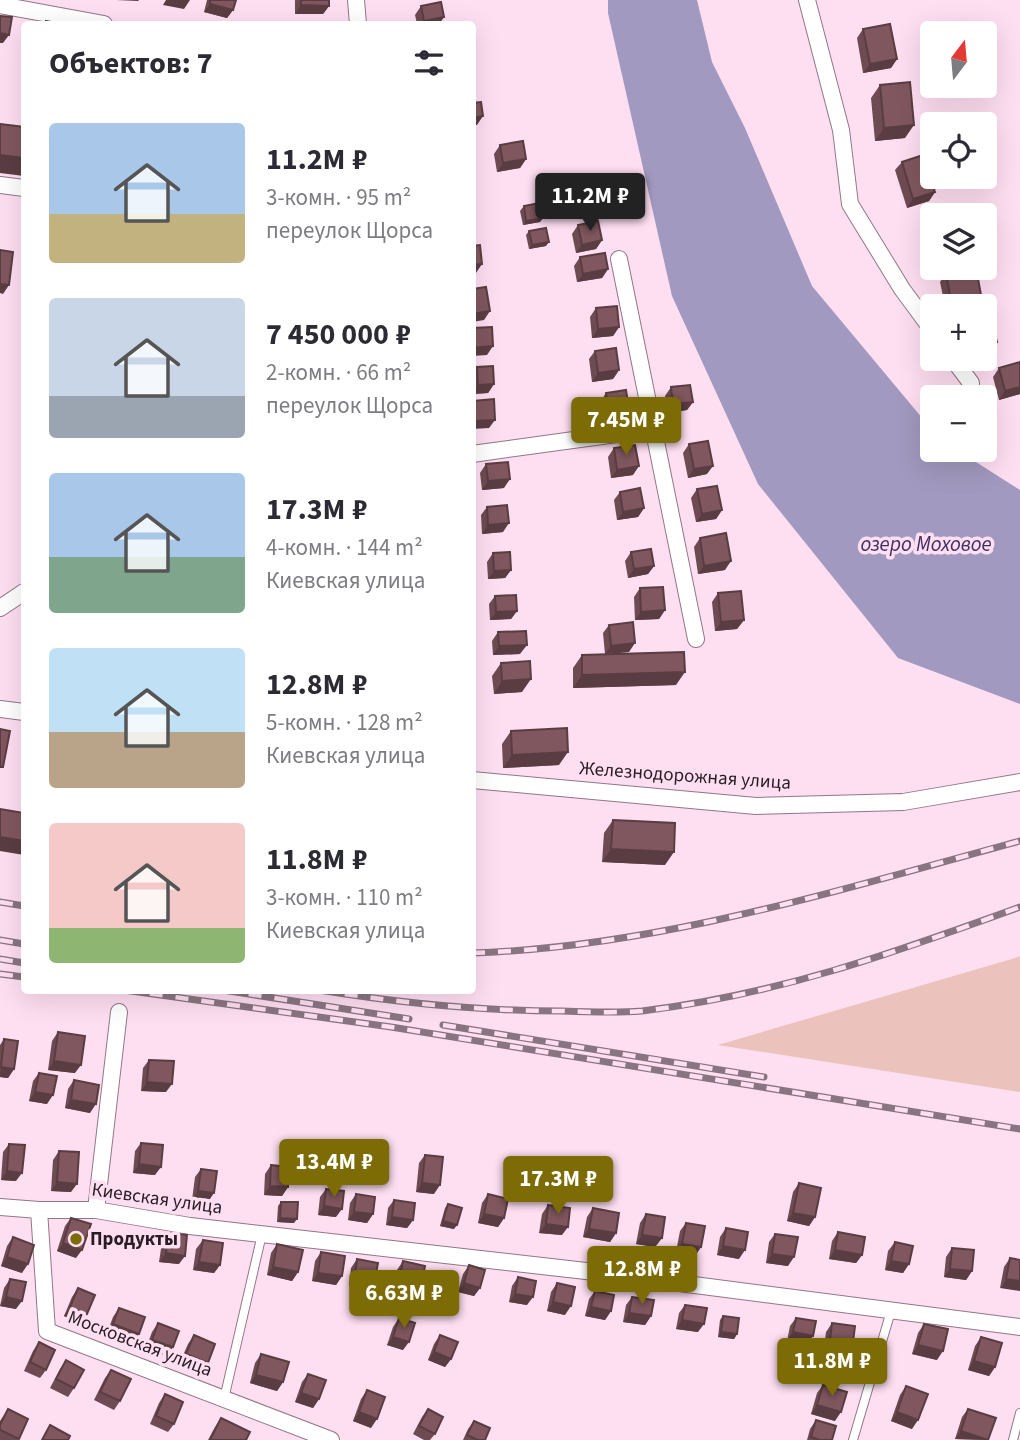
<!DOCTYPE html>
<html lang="ru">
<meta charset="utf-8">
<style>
:root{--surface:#fff;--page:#f2f2f3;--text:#2b2b33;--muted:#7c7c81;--accent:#7d6c05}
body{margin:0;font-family:"Source Sans 3",sans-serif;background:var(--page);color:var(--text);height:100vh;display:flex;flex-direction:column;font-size:26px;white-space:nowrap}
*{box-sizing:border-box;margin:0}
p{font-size:23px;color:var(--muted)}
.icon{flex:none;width:38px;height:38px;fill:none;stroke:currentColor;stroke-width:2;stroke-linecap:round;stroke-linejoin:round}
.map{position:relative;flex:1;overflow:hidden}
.details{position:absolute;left:21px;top:21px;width:455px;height:973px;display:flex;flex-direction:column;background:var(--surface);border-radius:7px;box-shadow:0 7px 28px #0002}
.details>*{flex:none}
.needle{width:46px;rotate:16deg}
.buttons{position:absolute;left:920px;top:21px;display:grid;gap:14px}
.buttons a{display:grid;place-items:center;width:77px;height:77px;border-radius:7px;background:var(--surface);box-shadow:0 7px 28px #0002;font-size:35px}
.price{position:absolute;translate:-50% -60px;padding:0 16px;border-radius:7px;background:var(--accent);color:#fff;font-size:23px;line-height:46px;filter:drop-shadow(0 2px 4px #0008)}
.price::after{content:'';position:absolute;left:50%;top:42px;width:21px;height:16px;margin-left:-10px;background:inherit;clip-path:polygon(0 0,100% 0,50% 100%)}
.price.selected{background:#222;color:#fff}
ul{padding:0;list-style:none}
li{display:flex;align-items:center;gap:21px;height:175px;padding:0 28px}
li span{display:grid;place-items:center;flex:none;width:196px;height:140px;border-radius:7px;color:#555}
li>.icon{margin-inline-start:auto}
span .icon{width:84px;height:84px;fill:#fffc;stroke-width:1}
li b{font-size:30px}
h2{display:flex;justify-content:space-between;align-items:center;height:84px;padding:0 28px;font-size:30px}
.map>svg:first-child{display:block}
.grass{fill:#ebc3bc}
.water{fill:#a199bf}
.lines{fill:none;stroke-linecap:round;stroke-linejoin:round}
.lane-casing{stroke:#927687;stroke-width:10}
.street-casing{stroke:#927687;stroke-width:18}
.lane{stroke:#fff;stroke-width:8}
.street{stroke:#fff;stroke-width:16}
.rail-casing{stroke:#897581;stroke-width:7}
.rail{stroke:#fedef1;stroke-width:4.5;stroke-dasharray:13;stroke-linecap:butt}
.wall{fill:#6e4b52}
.shaded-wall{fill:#5a3d42}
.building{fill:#80575f;stroke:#5a3d42;stroke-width:2}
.poi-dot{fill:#7d6c05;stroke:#fedef1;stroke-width:2.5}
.labels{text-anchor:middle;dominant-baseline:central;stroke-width:7;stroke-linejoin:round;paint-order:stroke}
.street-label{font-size:19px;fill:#281d24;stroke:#fedef1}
.poi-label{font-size:19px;font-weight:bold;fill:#281d24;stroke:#fedef1;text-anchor:start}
.water-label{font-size:21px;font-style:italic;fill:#403163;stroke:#fedef1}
</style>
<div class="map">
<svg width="1020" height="1440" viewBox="0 0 1020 1440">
<rect width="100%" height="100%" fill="#fedef1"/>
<path class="grass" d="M1020,956V1092L718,1045L1015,958Z"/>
<path class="water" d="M608,0H697L712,62L745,128L812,286L933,431V450H957L1020,490V704L898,658L758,484L672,296L608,13Z"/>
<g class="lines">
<g class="lane-casing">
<path id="lane" d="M224,1399L262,1234
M853,1440L891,1311
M1013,1440L1020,1413"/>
</g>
<g class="street-casing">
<path id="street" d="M356,0L358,24
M807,0L841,130L850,204L902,289L933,331
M0,5L104,24
M0,185L24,188
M619,259L696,639
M953,359L971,383
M472,454L653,429
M0,608L24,592
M0,709L24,712
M472,780L756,806L903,802L1020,782
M0,1207L39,1210H96L190,1226L586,1271L1020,1327
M39,1210L47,1331L331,1440
M96,1210L119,1012"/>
</g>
<use href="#lane" class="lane"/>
<use href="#street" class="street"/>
<g class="rail-casing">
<path id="rail" d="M0,902L24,906
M0,940L24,944
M472,953C659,947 841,889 1020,841
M0,959L24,963
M0,974L24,977
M124,990L391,1027L1020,1129
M223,990L409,1019
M319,990C400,1003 480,1011 562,1011C588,1012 616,1013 642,1011C777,995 893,953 1020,907
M443,1025L764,1077"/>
</g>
<use href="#rail" class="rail"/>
</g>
<path class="wall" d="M207,0H236L233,10L227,18L204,12Z
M295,0H329V6L323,14H295Z
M421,6L444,17L439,24H417L415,15Z
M863,29L897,59L891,68L863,73L857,38Z
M880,85L905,138L875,141L871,98Z
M500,145L526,159L520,168L497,172L494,154Z
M902,162L935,192L929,201L907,208L895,170Z
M524,206L543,218L540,222L523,225L520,211Z
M578,225L602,240L596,249L576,253L572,234Z
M529,231L546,246L529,249L526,235Z
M931,243H933V268H950L929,273L925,252Z
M580,257L608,269L602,278L577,282L574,266Z
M946,273L975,304L964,306H945L940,282Z
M596,308L619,327L613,336L592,338L590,317Z
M595,351L619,370L613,379L592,382L589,359Z
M1020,362V394L999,400L993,377L999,368Z
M477,367L494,384L488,393L472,394V373Z
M671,387L693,402L687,410L667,413L665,396Z
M606,393L623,418L603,421L600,402Z
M689,444L707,474L688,478L683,453Z
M614,448L633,475L611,478L608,457Z
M486,464L504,488L482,490L480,473Z
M697,489L722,510L716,519L696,522L691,498Z
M620,492L644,508L638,517L617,520L614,500Z
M487,507L503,532L482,534L481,515Z
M700,538L725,570L698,574L694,547Z
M631,552L654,566L648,574L628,578L625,561Z
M493,553L511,570L505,578L488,579L487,562Z
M640,588L665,610L659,619L635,620L634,597Z
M718,593L744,620L737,629L715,631L712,602Z
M495,596L517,611L511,619L490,620L489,604Z
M609,625L629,652L605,654L603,633Z
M498,632L520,654L493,655L492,641Z
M582,655L676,685L573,688V668Z
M501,663L522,692L494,694L492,676Z
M511,731L559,765L503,768L502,744Z
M613,820L665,865L602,862L604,833Z
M58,1032L75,1073L48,1070L52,1041Z
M4,1039L14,1069L8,1078L0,1077V1045Z
M149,1060L166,1092L141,1091L143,1068Z
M39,1073L47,1104L29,1101L33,1081Z
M74,1080L90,1113L65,1108L68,1089Z
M141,1143L155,1175L133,1173L135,1151Z
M9,1144L16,1181L1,1180L3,1152Z
M59,1151L71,1192L51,1191L53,1160Z
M425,1155L434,1194L416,1192L419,1163Z
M271,1165L288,1187L282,1196L264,1195L265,1174Z
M201,1169L208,1202L192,1200L195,1177Z
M799,1183L815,1217L809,1226L787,1221L793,1192Z
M326,1189L336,1217L318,1215L320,1197Z
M356,1194L373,1214L367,1223L348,1220L350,1203Z
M488,1194L504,1218L498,1227L478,1223L482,1203Z
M394,1200L413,1220L407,1228L386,1225L388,1208Z
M281,1202L294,1223L277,1222L278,1206Z
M448,1204L454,1229L440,1226L445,1208Z
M548,1205L562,1235L539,1233L542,1214Z
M593,1208L616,1233L610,1242L583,1237L587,1217Z
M646,1214L662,1238L655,1247L636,1244L640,1223Z
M71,1218L76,1258L57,1251L65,1226Z
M686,1223L701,1247L695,1256L676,1252L680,1231Z
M726,1228L739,1259L717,1255L720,1237Z
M838,1232L862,1255L856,1263L829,1259L832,1241Z
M168,1233L179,1264L159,1262L162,1242Z
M775,1234L788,1266L766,1263L769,1242Z
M13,1237L22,1273L1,1266L7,1246Z
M203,1240L220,1265L214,1273L193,1270L196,1249Z
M895,1242L909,1264L903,1273L885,1270L888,1251Z
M277,1244L298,1272L292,1281L267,1275L271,1253Z
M952,1248L972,1271L966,1280L944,1277L946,1257Z
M321,1252L342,1276L336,1285L312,1281L315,1261Z
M1010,1258L1020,1260L1000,1288L1004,1267Z
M357,1259L375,1279L369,1288L349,1285L351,1268Z
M403,1261L415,1294L393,1289L397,1270Z
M469,1265L480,1288L474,1296L458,1292L463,1274Z
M518,1277L527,1305L509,1302L512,1286Z
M10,1279L16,1309L0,1306L4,1288Z
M557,1283L565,1315L547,1311L551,1292Z
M78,1288L87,1314L81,1323L64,1316L72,1297Z
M595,1291L611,1311L605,1320L585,1316L589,1299Z
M632,1297L651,1316L645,1325L623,1322L626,1305Z
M685,1305L698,1332L676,1329L679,1313Z
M119,1308L139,1334L133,1342L107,1333L113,1317Z
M723,1316L737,1334L734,1339L718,1337L720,1320Z
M399,1318L403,1350L387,1345L393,1327Z
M796,1318L807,1345L787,1341L790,1326Z
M158,1323L167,1356L146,1348L152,1332Z
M832,1323L847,1351L824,1348L826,1332Z
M924,1324L937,1360L912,1354L918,1333Z
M194,1335L208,1363L202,1371L180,1362L188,1344Z
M440,1335L451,1359L445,1367L428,1360L434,1344Z
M981,1337L995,1367L989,1376L968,1370L975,1346Z
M39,1342L46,1370L40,1378L24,1371L33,1351Z
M261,1354L283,1382L277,1391L250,1383L255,1363Z
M66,1360L74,1388L68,1397L50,1388L60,1369Z
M111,1370L120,1401L114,1410L94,1400L105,1378Z
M308,1374L319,1399L313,1408L295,1402L302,1382Z
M823,1385L835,1421L811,1414L817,1393Z
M906,1386L912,1429L891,1421L900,1395Z
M367,1390L371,1428L353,1421L361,1399Z
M165,1394L174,1424L168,1432L150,1424L159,1403Z
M8,1409L19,1439L18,1440H0V1421Z
M428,1409L435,1434L430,1440H424L413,1434L422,1417Z
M968,1409L988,1440L955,1439L962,1417Z
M221,1418L246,1440H208L215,1427Z
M816,1420L832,1440H807L810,1429Z
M474,1421L485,1440H463L468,1429Z"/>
<path class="shaded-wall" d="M116,0H139L138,1Z
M166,0H190L184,9L163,5Z
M210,4L233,10L227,18L204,12Z
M301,5L329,6L323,14H295Z
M444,17L439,24H421L424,21Z
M0,33L9,35L3,43H0Z
M897,59L891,68L863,73L870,64Z
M483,116L477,125H472V118Z
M914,125L905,138L875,141L884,128Z
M0,155L24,158V176L0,173Z
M526,159L520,168L497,172L503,163Z
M935,192L929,201L907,208L913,199Z
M543,218L540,222L523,225L526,221Z
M602,240L596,249L576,253L582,245Z
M549,242L546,246L529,249L532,245Z
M482,264L476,273H472V265Z
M933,268H950L929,273Z
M608,269L602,278L577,282L583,274Z
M0,284L9,285L3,294L0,293Z
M981,295L975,304L964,306H948L951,301Z
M490,311L484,320L472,322V314Z
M619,327L613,336L592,338L598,329Z
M997,342L991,351L985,352V345Z
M493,346L487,355L472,356V348Z
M619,370L613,379L592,382L598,373Z
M494,384L488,393L472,394L478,385Z
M1020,387V394L999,400L1005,391Z
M693,402L687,410L667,413L673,404Z
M629,409L623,418L603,421L609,412Z
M495,420L489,428L472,429V423L474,421Z
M639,466L633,475L611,478L617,470Z
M713,466L707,474L688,478L694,469Z
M510,479L504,488L482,490L488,481Z
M644,508L638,517L617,520L623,512Z
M722,510L716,519L696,522L702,514Z
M509,523L503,532L482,534L488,525Z
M731,561L725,570L698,574L704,566Z
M654,566L648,574L628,578L634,569Z
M511,570L505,578L488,579L494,571Z
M665,610L659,619L635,620L641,612Z
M517,611L511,619L490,620L496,612Z
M744,620L737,629L715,631L721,622Z
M635,643L629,652L605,654L611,646Z
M527,645L520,654L493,655L499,646Z
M685,672L676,685L573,688L582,675Z
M531,679L522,692L494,694L502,681Z
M568,752L559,765L503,768L512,755Z
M0,837L24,841V855L0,851Z
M611,849L674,852L665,865L602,862Z
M54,1061L81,1065L75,1073L48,1070Z
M1,1067L14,1069L8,1078L0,1077Z
M147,1082L172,1084L166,1092L141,1091Z
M35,1092L53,1095L47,1104L29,1101Z
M71,1100L96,1104L90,1113L65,1108Z
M139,1164L161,1167L155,1175L133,1173Z
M7,1171L22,1173L16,1181L1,1180Z
M57,1182L77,1184L71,1192L51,1191Z
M422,1183L440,1185L434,1194L416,1192Z
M270,1186L288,1187L282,1196L264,1195Z
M198,1191L214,1193L208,1202L192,1200Z
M324,1206L342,1209L336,1217L318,1215Z
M354,1212L373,1214L367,1223L348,1220Z
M793,1213L815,1217L809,1226L787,1221Z
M484,1214L504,1218L498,1227L478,1223Z
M392,1217L413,1220L407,1228L386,1225Z
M280,1218L297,1219L294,1223L277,1222Z
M443,1221L457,1225L454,1229L440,1226Z
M546,1224L568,1227L562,1235L539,1233Z
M589,1229L616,1233L610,1242L583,1237Z
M642,1235L662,1238L655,1247L636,1244Z
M63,1243L82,1250L76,1258L57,1251Z
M682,1244L701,1247L695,1256L676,1252Z
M723,1246L745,1250L739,1259L717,1255Z
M835,1250L862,1255L856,1263L829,1259Z
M166,1253L185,1256L179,1264L159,1262Z
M772,1254L794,1257L788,1266L766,1263Z
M7,1257L28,1264L22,1273L1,1266Z
M891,1261L909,1264L903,1273L885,1270Z
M199,1262L220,1265L214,1273L193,1270Z
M273,1267L298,1272L292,1281L267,1275Z
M950,1269L972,1271L966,1280L944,1277Z
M318,1273L342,1276L336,1285L312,1281Z
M355,1276L375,1279L369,1288L349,1285Z
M1006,1279L1020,1281V1291L1000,1288Z
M399,1281L421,1286L415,1294L393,1289Z
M464,1283L480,1288L474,1296L458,1292Z
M515,1294L533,1297L527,1305L509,1302Z
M6,1297L22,1301L16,1309L0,1306Z
M553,1302L571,1306L565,1315L547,1311Z
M70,1307L87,1314L81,1323L64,1316Z
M591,1307L611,1311L605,1320L585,1316Z
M629,1313L651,1316L645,1325L623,1322Z
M682,1320L704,1324L698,1332L676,1329Z
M113,1324L139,1334L133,1342L107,1333Z
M721,1332L737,1334L734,1339L718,1337Z
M793,1332L813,1336L807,1345L787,1341Z
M393,1337L409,1342L403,1350L387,1345Z
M152,1340L173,1347L167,1356L146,1348Z
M830,1340L853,1342L847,1351L824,1348Z
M918,1345L943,1351L937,1360L912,1354Z
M434,1352L451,1359L445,1367L428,1360Z
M186,1354L208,1363L202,1371L180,1362Z
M974,1361L995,1367L989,1376L968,1370Z
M256,1375L283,1382L277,1391L250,1383Z
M301,1393L319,1399L313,1408L295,1402Z
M817,1405L841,1412L835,1421L811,1414Z
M359,1412L377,1419L371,1428L353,1421Z
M897,1412L918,1420L912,1429L891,1421Z
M961,1431L988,1440L955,1439Z"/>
<path class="building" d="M210,0H236L233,10L210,4Z
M301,0H329V6L301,5Z
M441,2L444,17L424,21L421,6Z
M0,16L12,17L9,35L0,33Z
M46,21L62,24H45Z
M890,24L897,59L870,64L863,29Z
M910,82L914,125L884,128L880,85Z
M481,102L483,116L472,118V103Z
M0,124L24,127V158L0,155Z
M523,141L526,159L503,163L500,145Z
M923,155L935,192L913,199L902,162Z
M540,203L543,218L526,221L524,206Z
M598,221L602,240L582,245L578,225Z
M546,228L549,242L532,245L529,231Z
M480,245L482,264L472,265V246Z
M0,250L13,252L9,285L0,284Z
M605,253L608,269L583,274L580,257Z
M976,268L981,295L951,301L946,273Z
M486,287L490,311L472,314V289Z
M617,306L619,327L598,329L596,308Z
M991,318L997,342L985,345V319Z
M492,327L493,346L472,348V328Z
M616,348L619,370L598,373L595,351Z
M1020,362V387L1005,391L999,368Z
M493,366L494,384L478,385L477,367Z
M690,385L693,402L673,404L671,387Z
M626,390L629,409L609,412L606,393Z
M494,399L495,420L474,421L473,401Z
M708,441L713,466L694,469L689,444Z
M635,445L639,466L617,470L614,448Z
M508,462L510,479L488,481L486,464Z
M717,486L722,510L702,514L697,489Z
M640,488L644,508L623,512L620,492Z
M507,505L509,523L488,525L487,507Z
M726,533L731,561L704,566L700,538Z
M651,549L654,566L634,569L631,552Z
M510,552L511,570L494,571L493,553Z
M663,587L665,610L641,612L640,588Z
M741,591L744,620L721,622L718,593Z
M516,595L517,611L496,612L495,596Z
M633,622L635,643L611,646L609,625Z
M526,631L527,645L499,646L498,632Z
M684,652L685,672L582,675V655Z
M530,661L531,679L502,681L501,663Z
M567,728L568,752L512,755L511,731Z
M0,729L10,731L3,767H0Z
M0,809L24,813V841L0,837Z
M613,820L675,823L674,852L611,849Z
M58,1032L85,1036L81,1065L54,1061Z
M4,1039L18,1041L14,1069L1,1067Z
M149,1060L174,1061L172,1084L147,1082Z
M39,1073L57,1076L53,1095L35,1092Z
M74,1080L99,1085L96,1104L71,1100Z
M141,1143L163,1145L161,1167L139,1164Z
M9,1144L25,1145L22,1173L7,1171Z
M59,1151L79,1152L77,1184L57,1182Z
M425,1155L443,1157L440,1185L422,1183Z
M271,1165L289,1167L288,1187L270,1186Z
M201,1169L217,1171L214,1193L198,1191Z
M799,1183L821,1188L815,1217L793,1213Z
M326,1189L344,1191L342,1209L324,1206Z
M356,1194L375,1197L373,1214L354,1212Z
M488,1194L508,1199L504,1218L484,1214Z
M394,1200L415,1203L413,1220L392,1217Z
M281,1202H298L297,1219L280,1218Z
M448,1204L462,1208L457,1225L443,1221Z
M548,1205L570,1208L568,1227L546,1224Z
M593,1208L619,1213L616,1233L589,1229Z
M646,1214L665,1217L662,1238L642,1235Z
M71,1218L91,1224L82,1250L63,1243Z
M686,1223L705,1226L701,1247L682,1244Z
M726,1228L748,1232L745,1250L723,1246Z
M838,1232L865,1237L862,1255L835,1250Z
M168,1233L187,1235L185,1256L166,1253Z
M775,1234L798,1237L794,1257L772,1254Z
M13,1237L34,1245L28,1264L7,1257Z
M203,1240L223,1243L220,1265L199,1262Z
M895,1242L913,1246L909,1264L891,1261Z
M277,1244L303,1250L298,1272L273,1267Z
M952,1248L974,1250L972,1271L950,1269Z
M321,1252L345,1256L342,1276L318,1273Z
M1010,1258L1020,1260V1281L1006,1279Z
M357,1259L378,1263L375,1279L355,1276Z
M403,1261L425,1266L421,1286L399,1281Z
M469,1265L485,1270L480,1288L464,1283Z
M518,1277L536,1281L533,1297L515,1294Z
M10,1279L26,1282L22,1301L6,1297Z
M557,1283L575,1287L571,1306L553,1302Z
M78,1288L95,1295L87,1314L70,1307Z
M595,1291L614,1295L611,1311L591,1307Z
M632,1297L654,1300L651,1316L629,1313Z
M685,1305L707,1308L704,1324L682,1320Z
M119,1308L145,1317L139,1334L113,1324Z
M723,1316L739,1318L737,1334L721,1332Z
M399,1318L415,1323L409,1342L393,1337Z
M796,1318L816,1321L813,1336L793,1332Z
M158,1323L179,1331L173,1347L152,1340Z
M832,1323L855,1326L853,1342L830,1340Z
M924,1324L948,1329L943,1351L918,1345Z
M194,1335L215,1344L208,1363L186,1354Z
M440,1335L458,1342L451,1359L434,1352Z
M981,1337L1002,1343L995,1367L974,1361Z
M39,1342L55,1350L46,1370L30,1362Z
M261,1354L289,1362L283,1382L256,1375Z
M66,1360L84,1370L74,1388L56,1379Z
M111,1370L131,1379L120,1401L100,1392Z
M308,1374L326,1380L319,1399L301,1393Z
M823,1385L847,1392L841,1412L817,1405Z
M906,1386L928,1394L918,1420L897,1412Z
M367,1390L385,1397L377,1419L359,1412Z
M165,1394L183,1402L174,1424L156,1416Z
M8,1409L28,1419L19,1439L0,1430V1425Z
M428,1409L443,1417L435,1434L419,1426Z
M968,1409L996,1418L988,1440L961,1431Z
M221,1418L250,1432L246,1440H210Z
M816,1420L836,1426L832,1440H820L811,1437Z
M474,1421L490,1428L485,1440H478L467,1435Z
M50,1425L70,1436L68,1440H42Z"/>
<circle class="poi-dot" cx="76" cy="1239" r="7"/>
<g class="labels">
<g class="street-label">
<text transform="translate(685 776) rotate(4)">Железнодорожная улица</text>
<text transform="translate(157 1199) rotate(8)">Киевская улица</text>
<text transform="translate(140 1344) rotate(21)">Московская улица</text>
</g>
<g class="poi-label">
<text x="90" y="1239">Продукты</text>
</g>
<g class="water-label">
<text x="926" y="544">озеро Моховое</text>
</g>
</g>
</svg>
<div class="buttons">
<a><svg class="needle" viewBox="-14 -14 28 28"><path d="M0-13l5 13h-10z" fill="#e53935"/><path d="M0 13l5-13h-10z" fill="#7c7c81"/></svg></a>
<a><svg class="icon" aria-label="locate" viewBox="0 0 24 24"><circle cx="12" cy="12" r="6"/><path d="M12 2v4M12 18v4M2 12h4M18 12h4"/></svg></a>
<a><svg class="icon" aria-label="layers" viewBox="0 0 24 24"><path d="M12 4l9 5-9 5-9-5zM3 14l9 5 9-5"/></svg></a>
<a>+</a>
<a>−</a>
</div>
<b class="price selected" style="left:590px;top:233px">11.2M ₽</b>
<b class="price" style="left:626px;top:457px">7.45M ₽</b>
<b class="price" style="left:334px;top:1199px">13.4M ₽</b>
<b class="price" style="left:558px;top:1216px">17.3M ₽</b>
<b class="price" style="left:642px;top:1306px">12.8M ₽</b>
<b class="price" style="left:404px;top:1330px">6.63M ₽</b>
<b class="price" style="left:832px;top:1398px">11.8M ₽</b>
<section class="details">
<h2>Объектов: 7<svg class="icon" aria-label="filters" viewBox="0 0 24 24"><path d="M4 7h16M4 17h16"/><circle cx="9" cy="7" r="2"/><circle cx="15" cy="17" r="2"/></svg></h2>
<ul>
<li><span style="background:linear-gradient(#a9c7e8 65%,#c2b280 0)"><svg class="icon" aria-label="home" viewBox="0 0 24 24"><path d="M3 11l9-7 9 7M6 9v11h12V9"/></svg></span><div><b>11.2M ₽</b><p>3-комн. · 95 m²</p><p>переулок Щорса</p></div></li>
<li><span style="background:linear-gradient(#c9d6e8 70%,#9aa5b1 0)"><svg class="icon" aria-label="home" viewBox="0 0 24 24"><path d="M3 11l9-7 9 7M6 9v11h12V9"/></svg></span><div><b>7 450 000 ₽</b><p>2-комн. · 66 m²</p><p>переулок Щорса</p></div></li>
<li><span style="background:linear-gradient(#a9c7e8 60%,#7fa58c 0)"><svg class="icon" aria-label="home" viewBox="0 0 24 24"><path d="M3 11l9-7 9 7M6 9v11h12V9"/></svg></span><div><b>17.3M ₽</b><p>4-комн. · 144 m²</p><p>Киевская улица</p></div></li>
<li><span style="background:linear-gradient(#bfe0f5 60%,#b9a48a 0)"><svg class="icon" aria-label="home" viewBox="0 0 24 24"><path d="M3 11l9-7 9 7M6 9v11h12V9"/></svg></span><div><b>12.8M ₽</b><p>5-комн. · 128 m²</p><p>Киевская улица</p></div></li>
<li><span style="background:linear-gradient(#f6c9c9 75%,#8fb573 0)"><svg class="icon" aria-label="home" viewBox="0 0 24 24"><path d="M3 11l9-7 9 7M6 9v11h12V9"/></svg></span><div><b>11.8M ₽</b><p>3-комн. · 110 m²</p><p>Киевская улица</p></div></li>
</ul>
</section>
</div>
